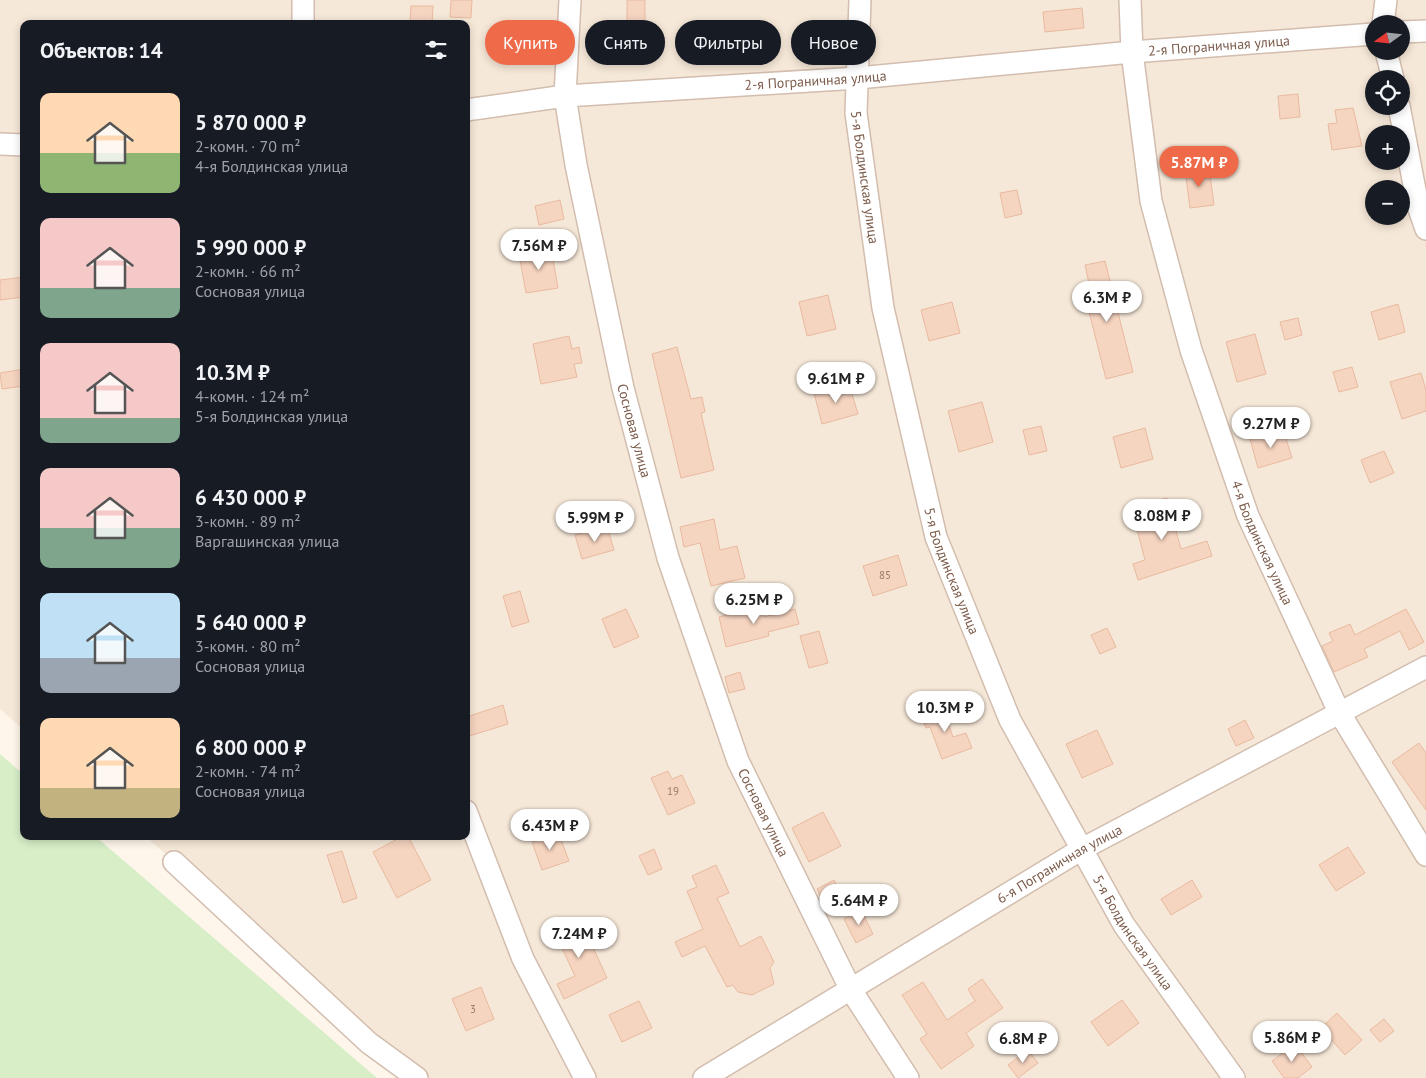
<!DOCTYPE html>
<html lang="ru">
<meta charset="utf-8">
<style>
:root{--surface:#171b24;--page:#242831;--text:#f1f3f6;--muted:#9ea1a6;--accent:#ee6a49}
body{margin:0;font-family:"PT Sans",sans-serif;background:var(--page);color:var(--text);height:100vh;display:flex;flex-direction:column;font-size:19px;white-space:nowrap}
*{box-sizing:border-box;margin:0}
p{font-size:16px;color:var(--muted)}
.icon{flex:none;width:28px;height:28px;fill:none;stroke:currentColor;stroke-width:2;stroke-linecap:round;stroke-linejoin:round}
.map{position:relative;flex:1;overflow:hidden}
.panel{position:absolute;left:20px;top:20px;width:450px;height:820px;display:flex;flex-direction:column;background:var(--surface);border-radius:10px;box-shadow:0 2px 8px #0003}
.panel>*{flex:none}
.hud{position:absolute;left:485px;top:20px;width:475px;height:45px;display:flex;gap:10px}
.needle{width:32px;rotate:255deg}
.tools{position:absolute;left:1365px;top:15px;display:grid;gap:10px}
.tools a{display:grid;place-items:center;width:45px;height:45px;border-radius:50%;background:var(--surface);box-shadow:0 2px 8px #0003;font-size:25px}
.price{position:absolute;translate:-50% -42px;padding:0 11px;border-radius:18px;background:#fff;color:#222;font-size:16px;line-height:32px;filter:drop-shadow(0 1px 2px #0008)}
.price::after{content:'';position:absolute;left:50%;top:30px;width:15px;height:11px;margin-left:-8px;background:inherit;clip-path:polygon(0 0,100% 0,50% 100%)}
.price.selected{background:var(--accent);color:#fff}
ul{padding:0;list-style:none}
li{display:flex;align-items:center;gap:15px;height:125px;padding:0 20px}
li span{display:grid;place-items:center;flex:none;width:140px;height:100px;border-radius:10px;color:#555}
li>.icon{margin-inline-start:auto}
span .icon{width:60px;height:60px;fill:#fffc;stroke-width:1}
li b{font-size:21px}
h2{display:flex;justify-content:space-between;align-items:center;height:60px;padding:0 20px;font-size:21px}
.pill{padding:0 18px;border-radius:22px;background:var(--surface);box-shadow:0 2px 8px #0003;font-size:18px;line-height:45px}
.pill.selected{background:var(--accent);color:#fff}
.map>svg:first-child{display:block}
.residential{fill:#f6e8d8;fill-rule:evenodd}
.green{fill:#d7eec7}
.building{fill:#f5d4c0;stroke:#e9ba9f}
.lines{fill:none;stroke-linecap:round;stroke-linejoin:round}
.minor-casing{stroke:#d2bdae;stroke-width:24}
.minor{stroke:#fff;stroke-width:21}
.labels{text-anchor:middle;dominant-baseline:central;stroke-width:4.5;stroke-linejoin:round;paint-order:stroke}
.number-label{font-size:11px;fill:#9a7968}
.street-label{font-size:14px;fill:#7c5b4a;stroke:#fffaf2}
</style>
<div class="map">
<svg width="1426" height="1078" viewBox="0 0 1426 1078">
<rect width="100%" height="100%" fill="#fef6ea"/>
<path class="residential" d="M0,0H1426V1078H420L145,836H466V24H24V730L0,709ZM1374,24H1401V51H1374ZM1374,79H1401V106H1374ZM1374,134H1401V161H1374ZM1374,189H1401V216H1374Z"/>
<path class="green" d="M0,754L24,775V836H95L377,1078H0Z"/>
<path class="building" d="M451,0H472L471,18L450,17Z
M627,0H645V22H627Z
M411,6H433L432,24H410Z
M1082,8L1084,28L1045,32L1043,12Z
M1298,94L1300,117L1280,119L1278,96Z
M1353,108L1362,146L1332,150L1328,124L1337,123L1335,110Z
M1209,167L1214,205L1190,208L1185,170Z
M1017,190L1022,214L1005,218L1000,193Z
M560,200L564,219L539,225L535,206Z
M551,248L558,288L526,293L519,254Z
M1105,261L1133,372L1106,379L1089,312L1095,311L1085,265Z
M24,277V297L0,300V280Z
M828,295L836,329L807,336L799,302Z
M952,302L960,333L929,341L921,310Z
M1398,304L1405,332L1379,340L1371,312Z
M1298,318L1302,335L1285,340L1280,322Z
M1255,334L1266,374L1237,382L1226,342Z
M569,336L572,349L579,347L582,363L574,364L577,377L541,384L533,344Z
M677,347L691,399L702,397L705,412L701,413L714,470L681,478L652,354Z
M1352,367L1358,387L1339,392L1333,372Z
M24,369V386L2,389L0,373Z
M1421,373L1426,390V411L1402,419L1390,382Z
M849,384L858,414L822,424L814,393Z
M982,402L993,442L959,452L948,411Z
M1041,426L1047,451L1029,455L1023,430Z
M1145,428L1153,459L1121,468L1113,437Z
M1283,429L1292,458L1258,468L1250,439Z
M1384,451L1394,473L1370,483L1361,460Z
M1167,498L1181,549L1207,541L1212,556L1138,580L1133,564L1145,560L1131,507Z
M714,519L720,550L737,546L745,578L711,586L700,543L684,547L680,527Z
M607,526L614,550L582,559L575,535Z
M898,555L907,585L873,596L863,566Z
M520,591L529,622L512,627L503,596Z
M761,606L764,617L795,609L799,624L768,632L769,636L726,647L719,617Z
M626,609L639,637L614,648L602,619Z
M1406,609L1424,642L1409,650L1400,631L1364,649L1368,657L1334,672L1322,646L1333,641L1329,633L1350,624L1355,635Z
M1107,628L1116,647L1100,654L1091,635Z
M819,631L828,663L809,668L800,636Z
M740,672L745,689L729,693L725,677Z
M503,705L508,724L466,737V717Z
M942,705L953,737L966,733L972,748L942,759L930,727L926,728L920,713Z
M1245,720L1254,738L1236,746L1228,729Z
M1097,730L1113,764L1082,778L1066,744Z
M1419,743L1426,753V810L1392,762Z
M668,771L672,779L682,775L695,803L668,815L651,778Z
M823,812L841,846L809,862L792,828Z
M558,832L569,861L542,870L532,842Z
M403,836H408L431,880L397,898L373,852Z
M1348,847L1365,873L1336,891L1319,865Z
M654,849L662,869L648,875L639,856Z
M342,851L357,898L343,903L327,855Z
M716,865L729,893L717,898L740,947L761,936L774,962L770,968L774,984L752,995L738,992L733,985L727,987L705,946L682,957L675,942L703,929L687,891L697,887L692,876Z
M834,880L843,899L826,908L817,889Z
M1192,880L1202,897L1171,915L1161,899Z
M861,910L873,934L856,943L844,919Z
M580,919L607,978L564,999L557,984L575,976L554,931Z
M982,979L1003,1008L966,1033L974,1046L941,1069L920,1039L927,1034L902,995L923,982L947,1020L975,1001L968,989Z
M481,987L494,1019L466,1031L452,999Z
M1122,1000L1139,1023L1108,1046L1091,1022Z
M639,1001L652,1028L622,1042L609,1015Z
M1337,1013L1362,1040L1345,1055L1321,1028Z
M1384,1019L1394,1031L1380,1042L1370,1030Z
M1295,1044L1312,1067L1298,1078H1284L1272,1061Z
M1028,1050L1038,1063L1018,1078L1008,1065Z"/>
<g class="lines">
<g class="minor-casing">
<g id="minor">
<path d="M303,0V24"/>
<path id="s1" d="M570,0L565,96L576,165L623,388L668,558L738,761L851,990L908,1078"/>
<path id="s2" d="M860,0L856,113L883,308L936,537L1010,720L1124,925L1234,1078"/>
<path id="s3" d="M1130,0L1132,52L1151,201L1191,350L1248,516L1339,712L1426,855"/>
<path d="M1383,24L1386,0"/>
<path d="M1401,32L1426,31"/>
<path d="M1386,51L1393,79"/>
<path d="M1399,106L1418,206L1426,229"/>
<path id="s4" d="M466,110L565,96L858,78L1132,52L1374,34"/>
<path d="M0,144L24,145"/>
<path d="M466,811L523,959L585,1078"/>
<path d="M174,862L369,1043L417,1078"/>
<path id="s5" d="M704,1078L1082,849L1426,667"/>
</g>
</g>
<use href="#minor" class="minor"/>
</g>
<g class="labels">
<g class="number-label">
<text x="885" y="575">85</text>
<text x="673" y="791">19</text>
<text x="473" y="1009">3</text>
</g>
<g class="street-label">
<text stroke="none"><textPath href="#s4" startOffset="756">2-я Пограничная улица</textPath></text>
<text stroke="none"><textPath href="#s4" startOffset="351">2-я Пограничная улица</textPath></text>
<text stroke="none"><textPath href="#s2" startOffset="178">5-я Болдинская улица</textPath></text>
<text stroke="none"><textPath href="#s1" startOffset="438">Сосновая улица</textPath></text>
<text stroke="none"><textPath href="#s3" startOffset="562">4-я Болдинская улица</textPath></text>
<text stroke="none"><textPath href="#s2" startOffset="582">5-я Болдинская улица</textPath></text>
<text stroke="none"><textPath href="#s1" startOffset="842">Сосновая улица</textPath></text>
<text stroke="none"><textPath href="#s5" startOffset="415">6-я Пограничная улица</textPath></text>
<text stroke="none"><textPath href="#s2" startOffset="988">5-я Болдинская улица</textPath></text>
</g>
</g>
</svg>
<div class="tools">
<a><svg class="needle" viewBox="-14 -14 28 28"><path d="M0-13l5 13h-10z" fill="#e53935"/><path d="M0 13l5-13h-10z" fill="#9ea1a6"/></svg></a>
<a><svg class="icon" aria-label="locate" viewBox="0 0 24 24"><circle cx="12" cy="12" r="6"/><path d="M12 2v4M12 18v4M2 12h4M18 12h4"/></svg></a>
<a>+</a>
<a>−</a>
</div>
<b class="price selected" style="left:1199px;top:188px">5.87M ₽</b>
<b class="price" style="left:539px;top:271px">7.56M ₽</b>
<b class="price" style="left:1107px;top:323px">6.3M ₽</b>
<b class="price" style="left:836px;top:404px">9.61M ₽</b>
<b class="price" style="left:1271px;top:449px">9.27M ₽</b>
<b class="price" style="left:1162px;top:541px">8.08M ₽</b>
<b class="price" style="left:595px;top:543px">5.99M ₽</b>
<b class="price" style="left:754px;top:625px">6.25M ₽</b>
<b class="price" style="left:945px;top:733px">10.3M ₽</b>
<b class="price" style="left:550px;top:851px">6.43M ₽</b>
<b class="price" style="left:859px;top:926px">5.64M ₽</b>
<b class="price" style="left:579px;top:959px">7.24M ₽</b>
<b class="price" style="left:1292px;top:1063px">5.86M ₽</b>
<b class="price" style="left:1023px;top:1064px">6.8M ₽</b>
<div class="hud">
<a class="pill selected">Купить</a>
<a class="pill">Снять</a>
<a class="pill">Фильтры</a>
<a class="pill">Новое</a>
</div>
<section class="panel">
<h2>Объектов: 14<svg class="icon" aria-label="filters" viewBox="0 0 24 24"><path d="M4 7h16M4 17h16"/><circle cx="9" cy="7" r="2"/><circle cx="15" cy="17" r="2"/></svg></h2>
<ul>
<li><span style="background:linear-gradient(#ffd9b3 60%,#8fb573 0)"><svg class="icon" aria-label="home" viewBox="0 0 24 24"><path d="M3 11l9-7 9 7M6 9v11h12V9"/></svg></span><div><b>5 870 000 ₽</b><p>2-комн. · 70 m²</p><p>4-я Болдинская улица</p></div></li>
<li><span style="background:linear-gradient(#f6c9c9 70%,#7fa58c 0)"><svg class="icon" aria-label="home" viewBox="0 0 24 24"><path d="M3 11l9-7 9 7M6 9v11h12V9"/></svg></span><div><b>5 990 000 ₽</b><p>2-комн. · 66 m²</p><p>Сосновая улица</p></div></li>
<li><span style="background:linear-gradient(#f6c9c9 75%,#7fa58c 0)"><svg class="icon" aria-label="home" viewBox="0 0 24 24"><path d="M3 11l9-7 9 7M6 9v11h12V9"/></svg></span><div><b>10.3M ₽</b><p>4-комн. · 124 m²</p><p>5-я Болдинская улица</p></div></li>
<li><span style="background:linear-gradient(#f6c9c9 60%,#7fa58c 0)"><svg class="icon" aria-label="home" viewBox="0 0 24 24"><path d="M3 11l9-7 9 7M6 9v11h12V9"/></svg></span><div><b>6 430 000 ₽</b><p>3-комн. · 89 m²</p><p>Варгашинская улица</p></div></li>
<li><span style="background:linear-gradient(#bfe0f5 65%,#9aa5b1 0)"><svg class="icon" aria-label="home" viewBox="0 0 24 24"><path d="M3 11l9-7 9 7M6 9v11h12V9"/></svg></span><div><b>5 640 000 ₽</b><p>3-комн. · 80 m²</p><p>Сосновая улица</p></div></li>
<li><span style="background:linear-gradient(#ffd9b3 70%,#c2b280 0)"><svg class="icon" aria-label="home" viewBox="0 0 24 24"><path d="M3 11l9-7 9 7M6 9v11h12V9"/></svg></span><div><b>6 800 000 ₽</b><p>2-комн. · 74 m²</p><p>Сосновая улица</p></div></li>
</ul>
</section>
</div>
